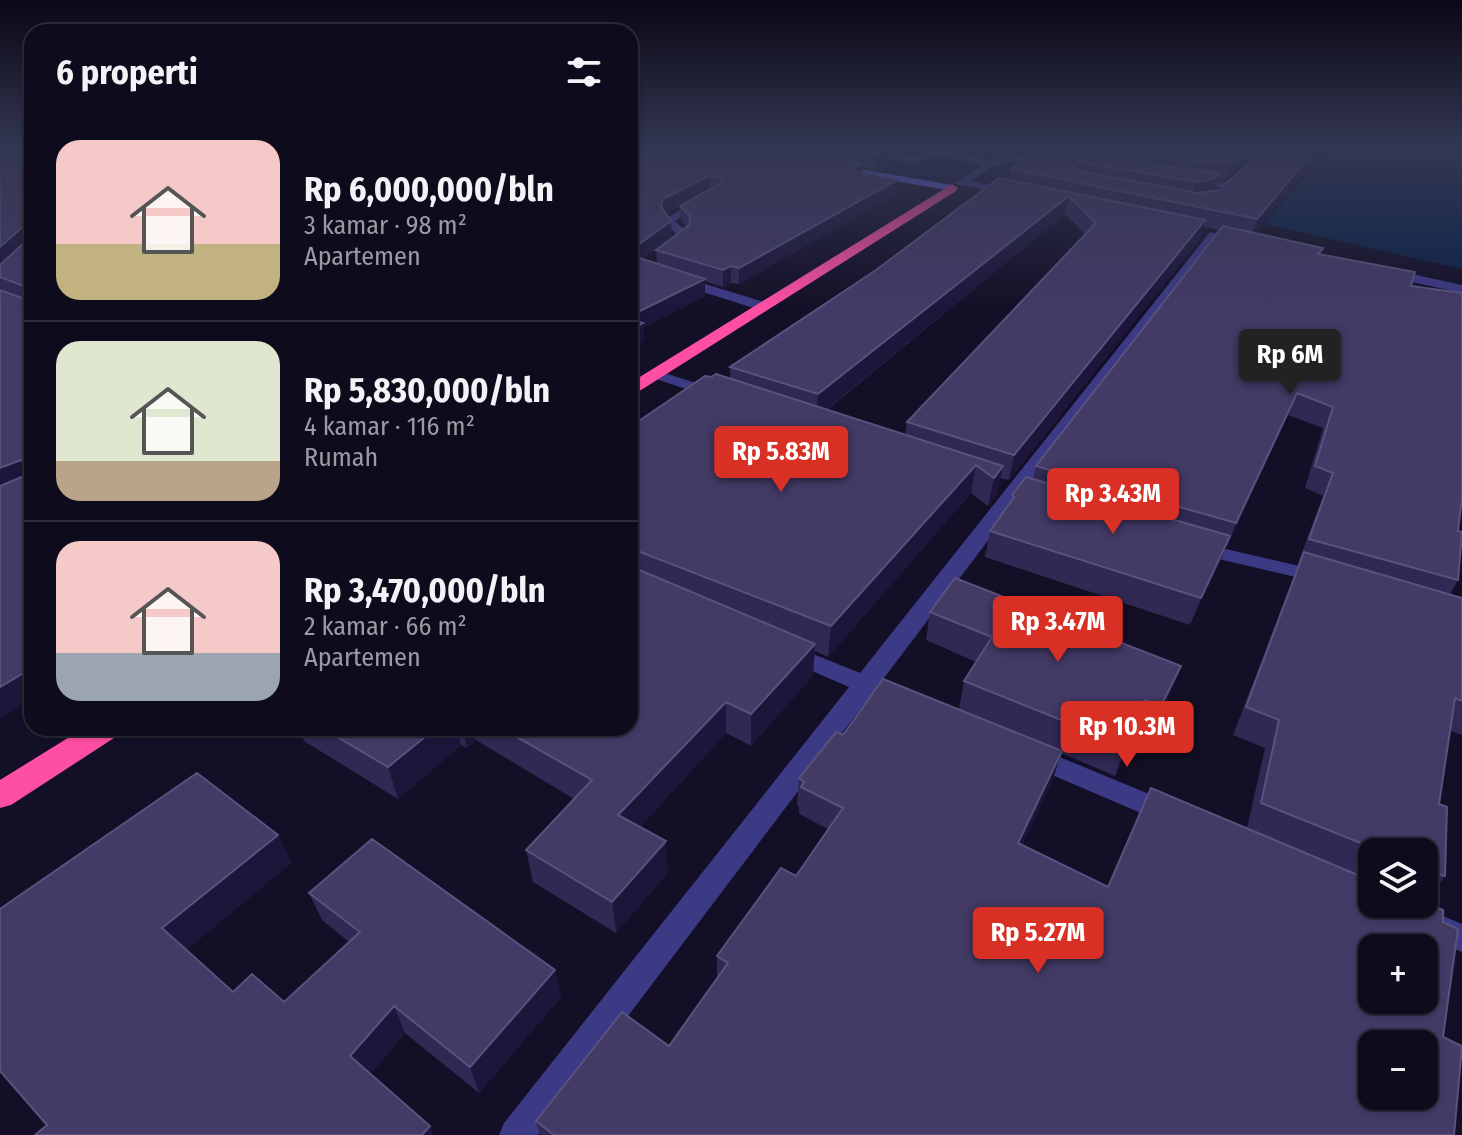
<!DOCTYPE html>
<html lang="id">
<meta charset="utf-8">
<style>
:root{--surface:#0e0b1c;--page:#1c1929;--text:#f1f3f6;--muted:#9b9ba3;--line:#2e2b3b;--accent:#d93025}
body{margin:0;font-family:"Fira Sans Condensed",sans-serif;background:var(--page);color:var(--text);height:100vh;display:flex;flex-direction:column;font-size:30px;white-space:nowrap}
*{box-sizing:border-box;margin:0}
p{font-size:26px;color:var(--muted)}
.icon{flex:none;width:44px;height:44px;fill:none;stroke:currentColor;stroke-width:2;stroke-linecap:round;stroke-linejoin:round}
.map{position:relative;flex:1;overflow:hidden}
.panel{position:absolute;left:24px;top:24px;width:614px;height:712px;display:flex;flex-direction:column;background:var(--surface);border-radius:24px;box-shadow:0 2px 6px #0004,0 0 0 2px var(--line)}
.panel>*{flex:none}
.tools{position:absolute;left:1358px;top:838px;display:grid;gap:16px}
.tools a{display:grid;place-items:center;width:80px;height:80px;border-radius:16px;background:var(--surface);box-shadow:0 2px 6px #0004,0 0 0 2px var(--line);font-size:40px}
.price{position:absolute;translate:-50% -68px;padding:0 18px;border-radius:8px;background:var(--accent);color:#fff;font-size:26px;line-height:52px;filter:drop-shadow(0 2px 4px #0008)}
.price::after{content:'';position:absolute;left:50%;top:48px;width:24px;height:18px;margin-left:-12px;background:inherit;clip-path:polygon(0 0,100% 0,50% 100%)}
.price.current{background:#222;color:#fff}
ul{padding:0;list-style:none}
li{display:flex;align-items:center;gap:24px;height:200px;padding:0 32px}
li+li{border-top:2px solid var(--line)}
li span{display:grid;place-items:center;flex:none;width:224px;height:160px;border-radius:24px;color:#555}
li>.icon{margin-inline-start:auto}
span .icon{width:96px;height:96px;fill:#fffc;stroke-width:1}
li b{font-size:34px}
h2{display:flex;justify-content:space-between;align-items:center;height:96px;padding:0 32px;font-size:34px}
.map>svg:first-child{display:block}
.water{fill:#0c2248}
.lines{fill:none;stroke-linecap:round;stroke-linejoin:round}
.lane{fill:#3d3a85;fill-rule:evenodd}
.street{fill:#3d3a85;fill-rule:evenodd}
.secondary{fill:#6f6bff;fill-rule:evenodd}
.highway{fill:#ff4fa3;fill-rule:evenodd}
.wall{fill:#312854;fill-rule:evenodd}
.shaded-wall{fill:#1d163a}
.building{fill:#433a66;stroke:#5a527e;stroke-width:2;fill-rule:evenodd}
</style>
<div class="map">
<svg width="1462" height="1135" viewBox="0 0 1462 1135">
<rect width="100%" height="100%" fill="#130f26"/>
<path class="water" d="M1330,149H1462V269L1264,224Z"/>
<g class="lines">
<path class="lane" d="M933,149L992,160L1018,156L1055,163L1050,166L1018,162L992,166L934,155L915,163L858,154L863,151L914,157Z
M1275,149H1286L1250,170L1234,187H1189L1184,184L1189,181L1227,182L1244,166Z"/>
<path class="street" d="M1008,149H1019L971,181L1017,191V195L954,184Z
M700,199L709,201L675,221L686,231L688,238L672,253H664L662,251L676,234L663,220Z
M1210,232L1220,234L881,682L887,689L883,695L870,696L538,1135H499L504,1123L849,687L782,658L779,653L782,648H798L860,673Z
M630,261L767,303L769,306L757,309L630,269Z
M1389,269L1462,285V293L1385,276V270Z
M655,370L721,391L724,394L716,399L650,377L648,374Z
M1196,542L1321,571L1331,577L1321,583L1189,552L1186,548L1189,544Z
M1033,746L1178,806L1182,814L1178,822L1169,825L1024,763L1021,756L1024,749Z
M1372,895V904H1414L1462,924V952L1372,913L1368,904Z"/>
<path class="secondary" d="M838,165L952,185L957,188L952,191L835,170Z"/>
<path class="highway" d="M952,184L958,188L956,191L630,397V383Z
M84,728H122L117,736L11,805L0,808V780Z"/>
</g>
<path class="wall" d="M0,149H32V698L0,719Z
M630,149H912L902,154L889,153V162L875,170L863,167L862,173L897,180L896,194L739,284L731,283L723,287L705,281V296L643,328L644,341L630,350ZM680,206L681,221L687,227L656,250L657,264L642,259L672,236L666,213Z
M1049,149H1269L1245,162L1237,160L1234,172L1226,179H1218L1214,191L1219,190L1270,149H1320L1318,155L1254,233L1323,248L1321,254L1411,286L1458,531V580L1450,595L1462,598V735L1450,731L1439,804L1445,876L1425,903L1443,1037L1454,1135H540L536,1121L669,1046L717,978V956L796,876L828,829L799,814V807L797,805L799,778L843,735L959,709L964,681L976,662L926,640L930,612L1170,695L1150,736L1134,729L1115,776L1061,753L1053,779L1022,845L1108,887L1247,828L1265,748L1233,735L1299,563H1298L1323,496L1305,488L1323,428L1288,415L1227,546H1226L1190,625L985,557L990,531L1010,503L1012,495L1033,479L1036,466L1219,230L1203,227L1200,239L1009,480L1000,478L997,494L988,506L971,493L828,657L815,651L813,675L751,746L726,733L640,827L668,872L616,933L533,882L526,850L574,799L476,740L467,748L461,745L398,799L304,741L299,728H630V427L711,377L730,379V367L1010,180L1011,169L1048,151ZM1065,214L1085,234L907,422L905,435L827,410ZM1372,852H1424V904H1372Z
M278,835L291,863L186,950L233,992L284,1002L349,942L322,920L309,893L555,970L561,997L479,1093L405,1033L370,1074L47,1125L0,1071Z"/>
<path class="shaded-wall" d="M890,149L889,162L875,170L876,156Z
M902,149H912L902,154Z
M1250,149H1269L1245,162Z
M1315,149H1320L1318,155L1251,237L1257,219Z
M1238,156L1234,172L1226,179L1231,163Z
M1080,162L1077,178L1072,167Z
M863,163L862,177L849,171Z
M1219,173L1214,190L1192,199L1197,182Z
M709,176L710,190L664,214L661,206L663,199Z
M897,180L896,194L739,284V268Z
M1069,196L1065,214L816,418L818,394Z
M1205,220L1200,239L1009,480L1014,455Z
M671,221L672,236L639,261L638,245Z
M25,225L32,240L0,270V247Z
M731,266V283L723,287V270Z
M705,279V296L643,328L644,341L630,350V316Z
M1297,393L1288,415L1227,546L1236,523Z
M21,460L31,480L0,492V468Z
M976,465L971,493L828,657L831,626Z
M1003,466L997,494L988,506L994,478Z
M1230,536L1220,562L1190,625L1201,598Z
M815,644L813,675L751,746V714Z
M1181,666L1170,695L1150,736L1161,706Z
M32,668V698L0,719V687Z
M1145,700L1134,729L1115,776L1126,746Z
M726,702V733L622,847L618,815Z
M436,728H457L461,745L398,799L388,767Z
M462,728H473L476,740L467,748Z
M1062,751L1053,779L1010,870L1018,843Z
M278,835L291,863L179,956L162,928Z
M666,841L668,872L616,933L612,902Z
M555,970L561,997L479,1093L470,1067Z
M394,1006L405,1033L363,1082L350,1056Z
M430,1126L434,1135H422Z"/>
<path class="building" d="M0,149H32V668L0,687V486L24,476L25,463L21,460L0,468V290L27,300L26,287L0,277V265L27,240L28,228L25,225L0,247Z
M630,149H782L863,163L849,171L897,180L739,268L731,266L723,270L656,250L689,225L690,216L680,206L721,183L722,179L709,176L663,199L661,206L671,221L638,245L630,243Z
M835,149H889L876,156Z
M1110,149H1201L1238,156L1231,163H1212Z
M1270,149H1315L1257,219L1011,169L1039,150L1219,173L1213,179L1197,182L1080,162L1072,167L1074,170L1197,193L1219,190L1257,156Z
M999,178L1205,220L1014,455L907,422L1096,223L1069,196L818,394L730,367L876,270Z
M1223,226L1323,248L1318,254L1415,272L1411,286L1462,293V497L1458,531L1462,532L1458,580L1309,539L1333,473L1315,466L1333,407L1297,393L1236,523L1036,466Z
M630,255L705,279L630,316Z
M630,320L643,323L630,331Z
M716,374L1003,466L994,478L976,465L831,626L630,548V427L705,376L711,377Z
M1026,477L1230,536L1201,598L990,531L1014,497L1012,495Z
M1304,552L1462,598V701L1455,698L1439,804L1447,807L1445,876L1435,873H1424V852H1383L1261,803L1279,720L1246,707Z
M630,566L815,644L751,714L726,702L618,815L666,841L612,902L526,850L592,780L501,728H630Z
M955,578L1181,666L1161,706L1145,700L1126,746L964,681L992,637L930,612Z
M883,679L1062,751L1018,843L1108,887L1151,788L1372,881V904H1424V902L1443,910V922L1458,929L1443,1037L1462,1046L1454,1135H554L536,1121L622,1012L669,1046L728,963L717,956L781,868L796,876L843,808L801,787L804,782L799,778L836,732L843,735ZM1372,948H1424V1000H1372ZM1372,1044H1424V1096H1372Z
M322,728H436L388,767Z
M197,773L278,835L162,928L233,992L252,974L284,1002L360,932L309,893L372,839L555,970L470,1067L394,1006L350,1056L430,1126L422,1135H35L47,1125L0,1071V909Z"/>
<linearGradient id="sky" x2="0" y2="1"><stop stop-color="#0a0815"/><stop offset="0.48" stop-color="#333752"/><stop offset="1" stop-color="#333752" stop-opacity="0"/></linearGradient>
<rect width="1462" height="308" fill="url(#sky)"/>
</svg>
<div class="tools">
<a><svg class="icon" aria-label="layers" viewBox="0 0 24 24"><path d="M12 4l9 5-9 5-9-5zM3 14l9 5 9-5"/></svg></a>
<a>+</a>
<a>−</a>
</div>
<b class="price current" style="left:1290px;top:397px">Rp 6M</b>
<b class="price" style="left:781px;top:494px">Rp 5.83M</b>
<b class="price" style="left:1113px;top:536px">Rp 3.43M</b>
<b class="price" style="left:1058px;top:664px">Rp 3.47M</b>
<b class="price" style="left:1127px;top:769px">Rp 10.3M</b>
<b class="price" style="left:1038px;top:975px">Rp 5.27M</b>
<section class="panel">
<h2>6 properti<svg class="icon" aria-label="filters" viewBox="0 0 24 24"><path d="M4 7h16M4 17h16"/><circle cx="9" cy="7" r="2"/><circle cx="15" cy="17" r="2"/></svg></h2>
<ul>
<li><span style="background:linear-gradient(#f6c9c9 65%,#c2b280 0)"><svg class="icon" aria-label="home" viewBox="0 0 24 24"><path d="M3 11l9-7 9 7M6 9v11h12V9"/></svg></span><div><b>Rp 6,000,000/bln</b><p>3 kamar · 98 m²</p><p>Apartemen</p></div></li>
<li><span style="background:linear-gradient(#dfe7d0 75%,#b9a48a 0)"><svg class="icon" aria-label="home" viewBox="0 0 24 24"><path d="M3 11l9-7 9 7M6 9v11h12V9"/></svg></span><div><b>Rp 5,830,000/bln</b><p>4 kamar · 116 m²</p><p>Rumah</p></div></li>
<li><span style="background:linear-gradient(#f6c9c9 70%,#9aa5b1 0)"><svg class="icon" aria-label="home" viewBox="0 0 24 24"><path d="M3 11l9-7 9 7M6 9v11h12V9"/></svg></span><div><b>Rp 3,470,000/bln</b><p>2 kamar · 66 m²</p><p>Apartemen</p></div></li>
</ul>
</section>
</div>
